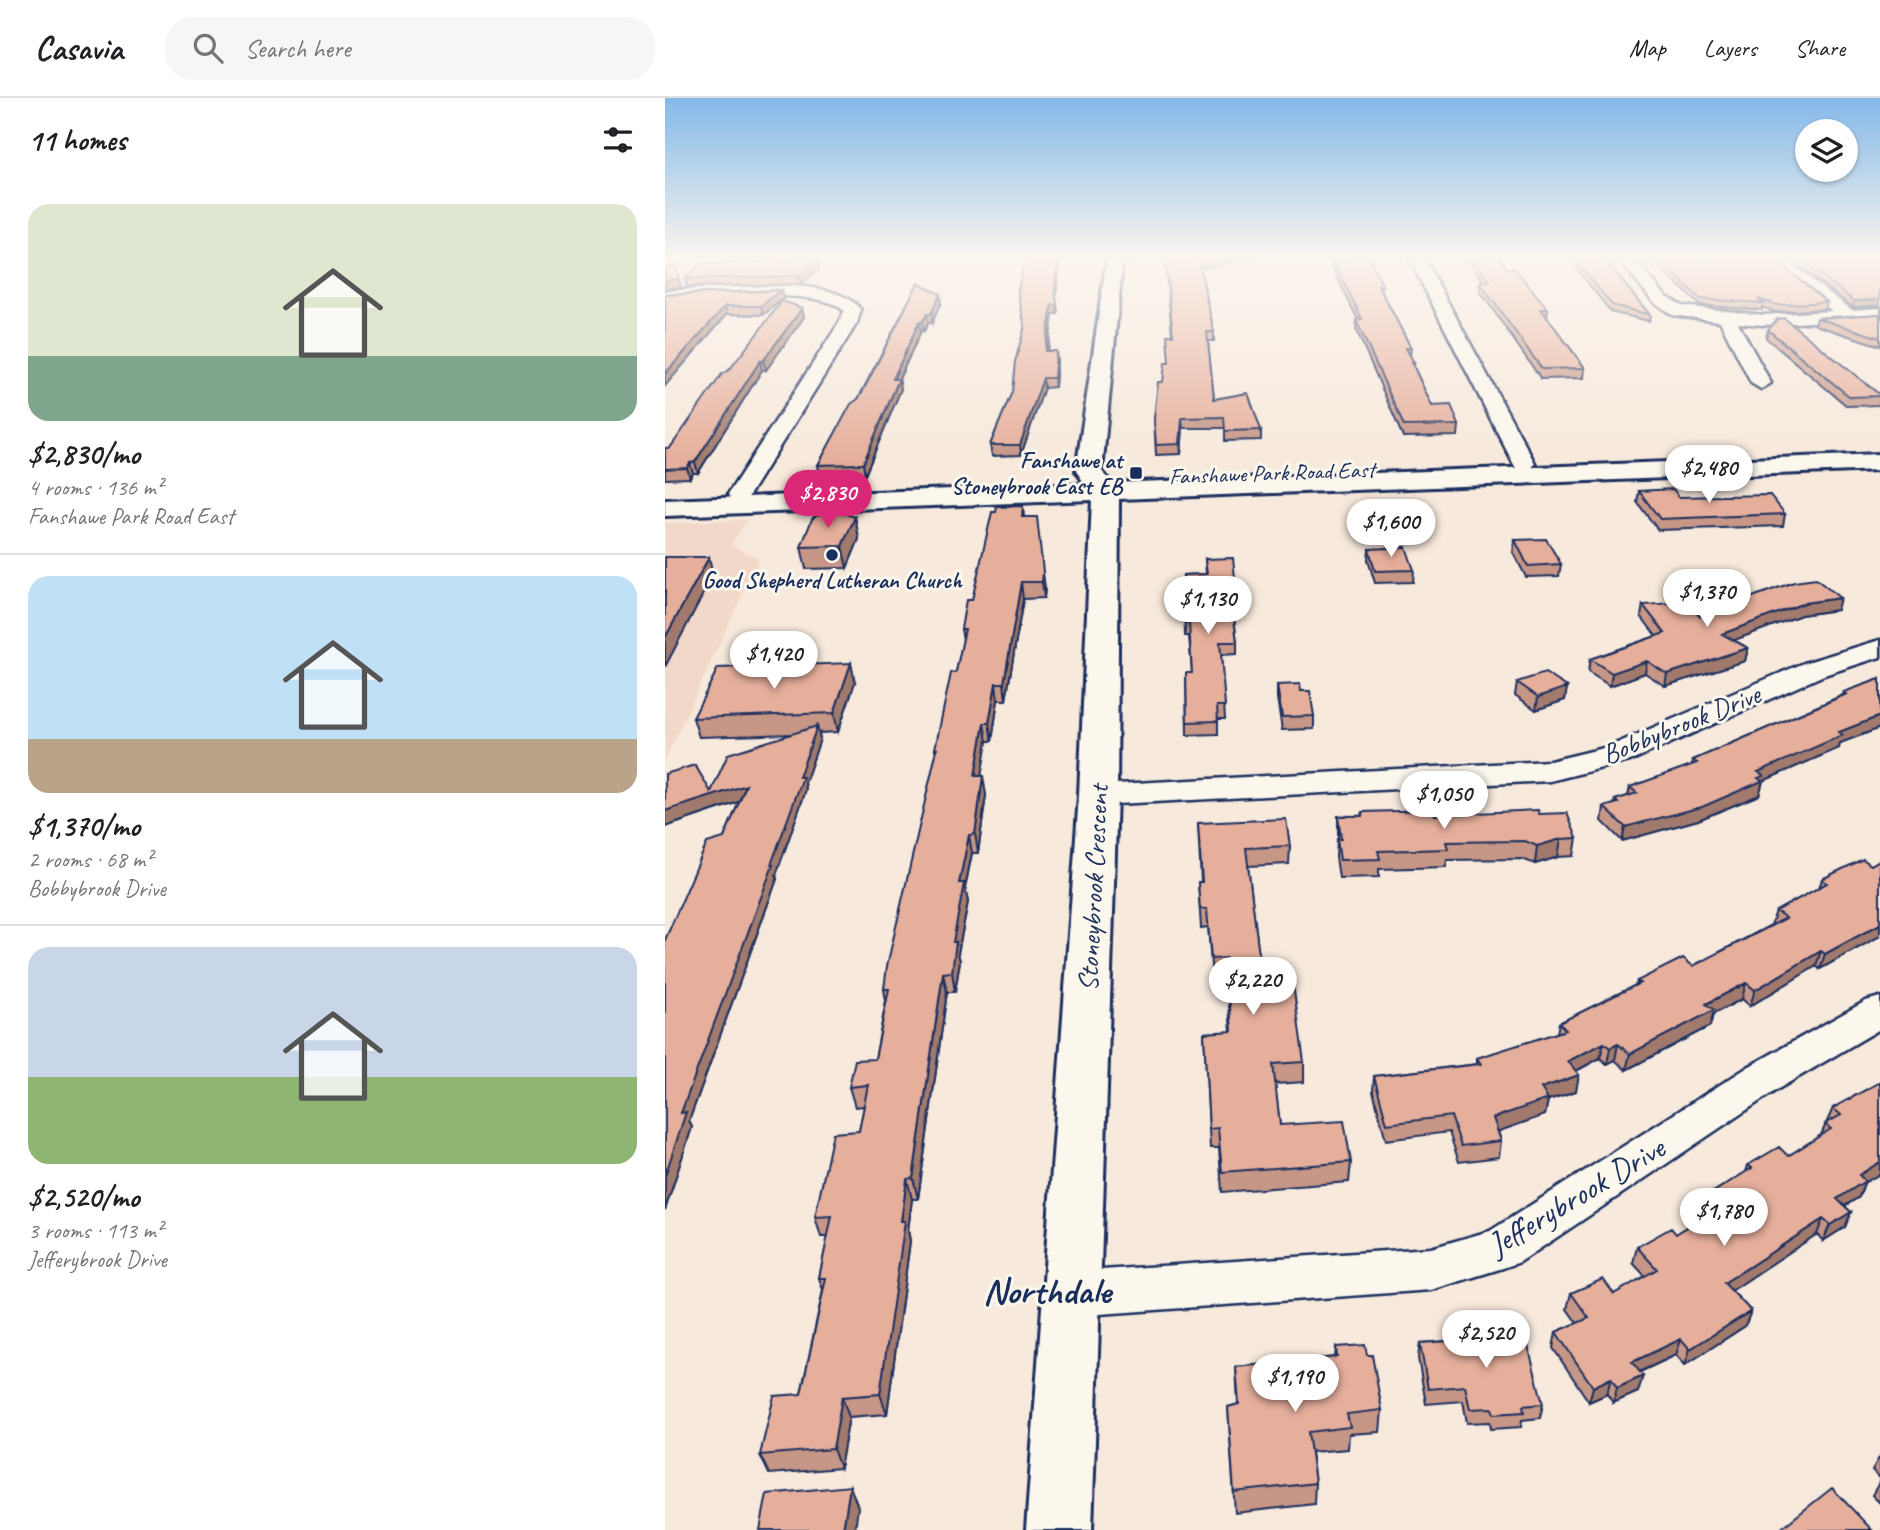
<!DOCTYPE html>
<meta charset="utf-8">
<style>
:root{--surface:#fff;--page:#f6f6f6;--text:#202124;--muted:#757577;--line:#e0e0e0;--accent:#db2777}
body{margin:0;font-family:Caveat,sans-serif;background:var(--page);color:var(--text);height:100vh;display:flex;flex-direction:column;font-size:26px;white-space:nowrap}
*{box-sizing:border-box;margin:0}
p{font-size:23px;color:var(--muted)}
.icon{flex:none;width:38px;height:38px;fill:none;stroke:currentColor;stroke-width:2;stroke-linecap:round;stroke-linejoin:round}
.map{position:relative;flex:1;overflow:hidden}
.panel{display:flex;flex-direction:column;background:var(--surface);width:665px}
.panel>*{flex:none}
.fabs{position:absolute;left:1130px;top:21px;display:grid;gap:14px}
.fabs a{display:grid;place-items:center;width:63px;height:63px;border-radius:50%;background:var(--surface);box-shadow:0 2px 5px #0004;font-size:35px}
.price{position:absolute;translate:-50% -60px;padding:0 16px;border-radius:24px;background:#fff;color:#222;font-size:23px;line-height:46px;filter:drop-shadow(0 2px 4px #0008)}
.price::after{content:'';position:absolute;left:50%;top:42px;width:21px;height:16px;margin-left:-10px;background:inherit;clip-path:polygon(0 0,100% 0,50% 100%)}
.price.on{background:var(--accent);color:#fff}
ul{padding:0;list-style:none}
li{display:grid;align-content:center;gap:14px;height:371px;padding:0 28px}
li+li{border-top:2px solid var(--line)}
li span{display:grid;place-items:center;height:217px;border-radius:21px;color:#555}
li>.icon{margin-inline-start:auto}
span .icon{width:126px;height:126px;fill:#fffc;stroke-width:1}
li b{font-size:30px}
h2{display:flex;justify-content:space-between;align-items:center;height:84px;padding:0 28px;font-size:30px}
header{display:flex;align-items:center;gap:42px;box-sizing:border-box;height:98px;padding:0 35px;background:var(--surface);border-bottom:2px solid var(--line)}
header strong{font-size:33px}
nav{display:flex;gap:38px;margin-inline-start:auto;font-size:24px}
.search{width:490px;height:63px;background:var(--page);display:flex;align-items:center;gap:18px;box-sizing:border-box;padding:0 24px;border-radius:28px;color:var(--muted);font-size:26px}
main{display:flex;flex:1;min-height:0}
.map>svg:first-child{display:block}
.built{fill:#f2d8c9}
.lines{fill:none;stroke-linecap:round;stroke-linejoin:round}
.street-casing{stroke:#1b2f5e;stroke-width:5}
.secondary-casing{stroke:#1b2f5e;stroke-width:6}
.street{fill:#fbf7ec;fill-rule:evenodd}
.secondary{fill:#fbf7ec;fill-rule:evenodd}
.wall{fill:#c69686;stroke:#1b2f5e;stroke-width:2}
.shaded-wall{fill:#a17a6d;stroke:#1b2f5e;stroke-width:2}
.building{fill:#e6af9c;stroke:#1b2f5e;stroke-width:2}
.poi-dot{fill:#1b2f5e;stroke:#fbf7ec;stroke-width:2.5}
.labels{text-anchor:middle;dominant-baseline:central;stroke-width:6;stroke-linejoin:round;paint-order:stroke}
.far-poi-label{font-size:23px;font-weight:bold;fill:#1b2f5e;stroke:#fbf7ec;text-anchor:end}
.far-street-label{font-size:23px;fill:#1b2f5e;stroke:#fbf7ec}
.street-label{font-size:28px;fill:#1b2f5e;stroke:#fbf7ec}
.near-street-label{font-size:33px;fill:#1b2f5e;stroke:#fbf7ec}
.near-neighbourhood-label{font-size:37px;font-weight:bold;fill:#1b2f5e;stroke:#fbf7ec}
</style>
<header>
<strong>Casavia</strong>
<div class="search"><svg class="icon" aria-label="search" viewBox="0 0 24 24"><circle cx="10" cy="10" r="6"/><path d="M15 15l6 6"/></svg>Search here</div>
<nav><a>Map</a><a>Layers</a><a>Share</a></nav>
</header>
<main>
<section class="panel">
<h2>11 homes<svg class="icon" aria-label="filters" viewBox="0 0 24 24"><path d="M4 7h16M4 17h16"/><circle cx="9" cy="7" r="2"/><circle cx="15" cy="17" r="2"/></svg></h2>
<ul>
<li><span style="background:linear-gradient(#dfe7d0 70%,#7fa58c 0)"><svg class="icon" aria-label="home" viewBox="0 0 24 24"><path d="M3 11l9-7 9 7M6 9v11h12V9"/></svg></span><div><b>$2,830/mo</b><p>4 rooms · 136 m²</p><p>Fanshawe Park Road East</p></div></li>
<li><span style="background:linear-gradient(#bfe0f5 75%,#b9a48a 0)"><svg class="icon" aria-label="home" viewBox="0 0 24 24"><path d="M3 11l9-7 9 7M6 9v11h12V9"/></svg></span><div><b>$1,370/mo</b><p>2 rooms · 68 m²</p><p>Bobbybrook Drive</p></div></li>
<li><span style="background:linear-gradient(#c9d6e8 60%,#8fb573 0)"><svg class="icon" aria-label="home" viewBox="0 0 24 24"><path d="M3 11l9-7 9 7M6 9v11h12V9"/></svg></span><div><b>$2,520/mo</b><p>3 rooms · 113 m²</p><p>Jefferybrook Drive</p></div></li>
</ul>
</section>
<div class="map">
<svg width="1215" height="1432" viewBox="0 0 1215 1432">
<rect width="100%" height="100%" fill="#f7e9dc"/>
<filter id="ink" filterUnits="userSpaceOnUse"><feTurbulence type="fractalNoise" baseFrequency=".0143" numOctaves="2"/><feDisplacementMap in="SourceGraphic" scale="14" xChannelSelector="R" yChannelSelector="G"/><feConvolveMatrix kernelMatrix="1 2 1 2 8 2 1 2 1" color-interpolation-filters="sRGB"/></filter>
<g filter="url(#ink)">
<path class="built" d="M82,422L66,447L94,461L0,662V425Z"/>
<g class="lines">
<g class="street-casing">
<path id="street" d="M744,160H759L870,365L867,370H851L848,365Z
M952,160H968L1001,198L1017,208L1098,217L1167,213L1101,160H1118L1187,212L1215,210V220L1098,227L1073,225L1106,285L1096,291L1086,285L1055,223L1007,217L989,204Z
M65,189C101,188 173,181 196,212L192,225L85,396L82,401H66L63,396L174,225L179,213C156,188 36,200 0,203V193Z
M1215,542V559L1159,577L965,663L885,683L433,707L421,704L417,697L421,690L433,687L885,663L943,649L1139,565Z
M1215,899V931L1113,991L855,1164L838,1170L766,1192L407,1218L390,1211L383,1196L390,1181L407,1174L766,1150L825,1133L1083,969L1201,903Z"/>
</g>
<g class="secondary-casing">
<path id="secondary" d="M442,160H467L457,167L437,373L446,385L1215,356V372L454,401L452,697L427,1432H361L414,697L427,402L0,418V402L420,386L411,373Z"/>
</g>
<use href="#street" class="street"/>
<use href="#secondary" class="secondary"/>
</g>
<path class="wall" d="M146,160L147,163H152L154,171L136,186L22,189L20,181L109,163Z
M362,160H395L391,198L393,216H388L383,253L392,263L390,289L379,290L356,357L327,358L325,347L347,294L360,230L353,192Z
M500,160H592L535,170L549,234V243H543L549,301L596,332V342L560,343V330H518L516,356L491,357L489,320L504,265L507,237Z
M663,160H704L717,187V194L746,250L745,258L749,265V270L767,308L794,327L793,338L738,339L691,231V222H693Z
M802,160H834L842,170L883,211L882,219L920,270L919,280L876,281L815,193V185L819,184Z
M903,160H938L985,217L984,223L946,214Z
M985,160H1108L1162,204L1160,211L1110,214L1097,209V212L1034,207Z
M1123,160H1215V208L1188,209Z
M253,185L276,204L267,225H263L259,233H256L234,281L236,291L200,377L155,378L153,367L193,301Z
M116,192L118,201L98,217L62,216L0,197Z
M137,210L139,219L101,272H97L33,375H28L25,380L0,381V350H5L65,271Z
M1215,216V248L1150,227L1152,220Z
M1103,232L1215,297L1214,307L1182,308L1101,240Z
M974,393L1014,399L1120,416L1118,428L993,432L972,404Z
M358,408L359,419L380,490L379,500L358,501L341,602H333L327,643H322L316,678L321,697L313,755H307L300,790L303,804L293,855L295,863L290,894H282L253,1101H247L243,1132L245,1143L222,1316L184,1319L175,1370L104,1376L95,1357L136,1296L158,1192L154,1180L163,1139H156L150,1119L194,1033L199,1008L190,1009L184,989L210,961L221,903L219,891L271,657L270,651L291,574L298,542L296,531L307,502L331,414Z
M190,419L194,441L182,470L141,471L136,449Z
M850,442L896,466L894,478L861,479L848,454Z
M704,451L749,472L748,484L710,485L703,462Z
M540,461L571,490L572,502H567L572,544V556L556,557L560,621H553V636L522,637L521,575H527L524,538H520L518,477L541,476Z
M978,507L1035,518L1172,512L1136,517L1069,542L1083,550L1080,563L1000,588L980,575L945,588L923,574L925,561L991,538L976,518Z
M1215,581V630L1175,645L1174,650L1098,683L1094,697L1033,722L957,743L937,723L939,709L949,707L950,702L963,698L965,689L1027,667L1028,662L1178,597L1179,594Z
M190,584L173,634L154,635L155,641L140,685L141,692L111,777L112,781L24,1023L27,1029L0,1112V842L59,740L74,704L0,729V676L46,694L128,636L34,639L28,620Z
M852,584L902,589L900,602L871,612L850,597Z
M612,587L636,593L649,618V631L617,632L612,600Z
M874,716L912,740L909,758L893,759L870,766L857,761L782,762L781,769L714,771V779L674,780L671,759L672,741H673V718Z
M533,725L625,748L624,766L583,768L596,874L639,964V984L610,986L615,1027L686,1064L684,1084L557,1094L554,1050H545L539,935L566,934L562,879L547,880L543,829L536,830L533,784H536Z
M1215,762V838L1155,871L1151,868L1085,908L1077,901L1048,916L1045,928L961,972L950,962L942,966L935,960L911,973V993L883,1002L880,1017L833,1033L836,1043L834,1059L794,1064L784,1034L721,1042L708,993L709,978L812,966V960L892,935L894,925L971,887L972,883L1028,868L1106,827L1111,813L1154,790L1157,781L1206,767Z
M1215,984L1199,1085L1194,1099L1180,1108L1186,1114L1180,1129L1158,1143L1152,1136L1066,1192L1086,1213L1080,1228L1020,1267L1011,1257L975,1274L973,1294L948,1305L942,1296L924,1304L888,1250L891,1234L912,1225L902,1211L906,1195L949,1196L980,1178L968,1165L972,1149L1011,1136L1046,1114L1042,1111L1047,1095L1081,1074L1083,1067L1123,1058L1156,1037L1168,1010Z
M827,1231L878,1306L875,1320L857,1322L856,1329L826,1331L825,1324L802,1325L798,1303L761,1306L753,1260L755,1245L826,1240Z
M671,1249L717,1312L715,1334L684,1336L683,1351L646,1354L650,1385L649,1406L570,1415L563,1309L573,1306L571,1269L670,1259Z
M1215,1358V1380L1207,1372Z
M1215,1383V1405L1207,1397Z"/>
<path class="shaded-wall" d="M146,160L148,167L152,163L154,171L136,186L134,178Z
M393,160H395L391,200L390,191Z
M542,160H592L534,170L533,162Z
M14,181L16,189L0,191V182Z
M116,192L118,201L98,217L96,208Z
M275,196L276,204L267,225L266,216Z
M1215,201V207L1188,209L1189,203Z
M387,207H392L393,216H388L381,263L380,253Z
M60,208L62,216L0,288V276Z
M137,210L139,219L101,272L98,263Z
M262,216L263,225L259,233L257,224Z
M254,224L256,233L229,291L228,281Z
M391,253L392,263L390,289L389,280Z
M95,263L97,272L33,375L30,364Z
M378,280L379,290L356,357L355,347Z
M234,281L236,291L200,377L198,366Z
M517,320L518,330L516,356L515,346Z
M25,365L28,375L25,380L22,370Z
M190,419L194,441L182,470L177,448Z
M44,459L48,477L0,569V540Z
M378,474L380,490L379,500L377,484Z
M356,484L358,501L341,602L339,585Z
M1175,500L1172,512L1136,517L1054,548L1057,536L1139,505Z
M1083,550L1080,563L1000,588L1002,576Z
M982,563L980,575L945,588L947,575Z
M186,565L190,584L173,634L169,615Z
M331,585L333,602L327,643L324,625Z
M902,589L900,602L871,612L873,599Z
M1215,618V630L1175,645L1174,650L1098,683L1094,697L1033,722L957,743L960,729L1093,674L1174,634Z
M319,625L322,643L313,697L310,678Z
M152,628L155,641L140,685L141,692L111,777L112,781L24,1023L27,1029L0,1112V1078L16,1015Z
M318,678L321,697L313,755L310,736Z
M81,687L85,700L0,729V713Z
M304,737L307,755L300,790L303,804L293,855L295,863L290,894L287,874L288,844L294,785Z
M896,741L893,759L870,766L872,748Z
M1215,826V838L1155,871L1160,856Z
M1156,853L1151,868L1085,908L1090,892Z
M278,875L282,894L253,1101L248,1080Z
M1081,885L1077,901L1048,916L1045,928L961,972L965,956L1041,906Z
M939,945L935,960L900,979L903,963Z
M953,946L950,962L942,966L945,950Z
M914,977L911,993L883,1002L880,1017L826,1036L828,1020L876,990Z
M1215,1064V1076L1199,1085L1194,1099L1166,1116L1172,1101L1194,1077Z
M242,1081L247,1101L243,1132L245,1143L222,1316L215,1296L236,1123Z
M1186,1114L1180,1129L1158,1143L1165,1127Z
M1158,1121L1152,1136L1054,1201L1059,1185Z
M1086,1213L1080,1228L1020,1267L1025,1251Z
M1016,1241L1011,1257L963,1279L967,1264Z
M978,1278L973,1294L948,1305L952,1290Z
M946,1280L942,1296L924,1304L928,1289Z
M177,1299L184,1319L175,1370L168,1351Z
M185,1388L193,1409L190,1432H178Z"/>
<path class="building" d="M117,160H146L144,163H152L134,178L20,181L36,166L109,163Z
M362,160H393L390,191L392,207H387L380,253H391L389,280H378L355,347H325L347,294L350,264L360,228L353,192L360,161Z
M500,160H542L533,162L549,234H542L549,301L583,295L596,332L560,333L559,319L517,320L515,346L491,347L489,320L493,284H498L500,265H504L502,237H508Z
M667,160H704L717,187H713L746,250H741L749,265H747L767,308L786,307L794,327L739,328L691,222L697,221Z
M808,160H834L842,170L850,171L883,211H876L920,270L877,271L815,185L825,184Z
M908,160H938L985,217L947,207Z
M992,160H1108L1162,204L1112,207L1093,201L1098,205L1035,201Z
M1133,160H1215V201L1189,203Z
M11,167L14,181L0,182V169Z
M253,185L275,196L266,216H262L257,224H254L228,281H234L198,366L153,367L186,306L193,301L200,289Z
M116,192L96,208H60L0,276V197Z
M117,203L137,210L98,263H95L30,364L25,365L22,370L0,371V350H5L57,276L65,271Z
M1215,216V240L1152,220Z
M1119,220L1215,297V298L1185,299L1103,232L1112,221Z
M1008,391L1014,399L1105,397L1120,416L995,421L974,393Z
M358,408L357,419H372L378,474L377,484H356L339,585H331L324,625H319L310,678H318L310,736L304,737L294,785H299L288,844H291L287,874L278,875L248,1080L242,1081L236,1123H240L215,1296L177,1299L168,1351L95,1357L109,1298L136,1296L161,1180H154L167,1118L150,1119L168,1035L194,1033L203,987L184,989L190,962L210,961L224,891H219L222,868L272,651H270L286,575L291,574L300,531H296L301,502H307L327,414H331L332,409Z
M169,412L190,419L177,448L136,449L147,421L151,417Z
M881,441L896,466L863,468L850,442Z
M741,449L749,472L710,473L704,451Z
M0,459H44L0,540Z
M568,460L571,490H565L572,544H555L560,608H552L553,623L522,624L521,575H527L524,525L520,526L518,477L542,476L540,461Z
M1151,481L1175,500L1139,505L1057,536L1083,550L1002,576L982,563L947,575L925,561L1000,535L978,507L1023,504L1035,518L1129,484Z
M186,565L169,615L28,620L53,570Z
M880,575L902,589L873,599L852,584Z
M1215,581V618L1174,634L1178,637L1093,674L1099,678L1093,680L1097,683L1037,709L960,729L939,709L953,705L950,702L972,695L965,689L1032,665L1028,662L1182,596L1179,594Z
M635,586L636,593H645L649,618L617,619L612,587Z
M152,628L134,679H138L106,767H108L16,1015L21,1014L0,1078V842L42,745L59,740L81,687L0,713V676L30,667L46,694L63,656Z
M769,712L770,717L873,712L874,716L902,715L912,740L896,741L872,748L860,743L781,744L783,751L713,753L715,761L675,762L672,741H676L673,718H697V714Z
M621,721L625,748L581,750L596,874L626,872L639,964L608,966L615,1027L679,1023L686,1064L557,1074L553,1030L544,1031L539,935L567,933L561,860L546,861L542,811H535L533,784H537L533,725Z
M1198,761L1206,767L1215,762V826L1160,856L1156,853L1090,892L1081,885L1041,906L1049,912L965,956L953,946L945,950L939,945L903,963L914,977L876,990L883,1001L828,1020L836,1043L796,1048L786,1018L722,1026L709,978L816,966L812,960L901,932L894,925L975,885L972,883L1018,860L1028,868L1121,820L1111,813L1162,785L1157,781Z
M1215,984V1064L1194,1077L1200,1083L1172,1101L1186,1114L1165,1127L1158,1121L1059,1185L1086,1213L1025,1251L1016,1241L967,1264L978,1278L952,1290L946,1280L928,1289L891,1234L924,1220L906,1195L938,1181L949,1196L992,1171L972,1149L1006,1130L1011,1136L1059,1106L1047,1095L1087,1070L1083,1067L1114,1049L1123,1058L1166,1031L1160,1026L1176,1017L1168,1010Z
M858,1228L878,1306L858,1308L859,1314L829,1316L827,1310L805,1311L800,1288L763,1291L755,1245L830,1240L827,1231Z
M700,1247L702,1257H707L717,1312L682,1316L685,1329L643,1334L650,1385L569,1394L563,1309L574,1306L571,1269L672,1259L671,1249Z
M185,1388L178,1432H95L102,1396Z
M1167,1390L1207,1432H1114Z"/>
</g>
<linearGradient id="sky" x2="0" y2="1"><stop stop-color="#84b9e9"/><stop offset="0.44" stop-color="#fbf5ef"/><stop offset="1" stop-color="#fbf5ef" stop-opacity="0"/></linearGradient>
<rect width="1215" height="361" fill="url(#sky)"/>
<g class="poi-dot">
<rect x="464" y="368" width="14" height="14" rx="3.5"/>
<circle cx="167" cy="457" r="7"/>
</g>
<g class="labels">
<g class="far-poi-label">
<text x="457" y="362">Fanshawe at<tspan x="457" dy="26">Stoneybrook East EB</tspan></text>
<text x="167" y="482" text-anchor="middle">Good Shepherd Lutheran Church</text>
</g>
<g class="far-street-label">
<text transform="translate(607 375) rotate(-2)">Fanshawe Park Road East</text>
</g>
<g class="street-label">
<text transform="translate(1016 626) rotate(-22)">Bobbybrook Drive</text>
<text transform="translate(428 790) rotate(-87)">Stoneybrook Crescent</text>
</g>
<g class="near-street-label">
<text transform="translate(911 1098) rotate(-31)">Jefferybrook Drive</text>
</g>
<g class="near-neighbourhood-label">
<text x="382" y="1192">Northdale</text>
</g>
</g>
</svg>
<div class="fabs">
<a><svg class="icon" aria-label="layers" viewBox="0 0 24 24"><path d="M12 4l9 5-9 5-9-5zM3 14l9 5 9-5"/></svg></a>
</div>
<b class="price" style="left:1044px;top:407px">$2,480</b>
<b class="price on" style="left:163px;top:432px">$2,830</b>
<b class="price" style="left:726px;top:461px">$1,600</b>
<b class="price" style="left:1042px;top:531px">$1,370</b>
<b class="price" style="left:543px;top:538px">$1,130</b>
<b class="price" style="left:109px;top:593px">$1,420</b>
<b class="price" style="left:779px;top:733px">$1,050</b>
<b class="price" style="left:588px;top:919px">$2,220</b>
<b class="price" style="left:1059px;top:1150px">$1,780</b>
<b class="price" style="left:821px;top:1272px">$2,520</b>
<b class="price" style="left:630px;top:1316px">$1,190</b>
</div>
</main>
